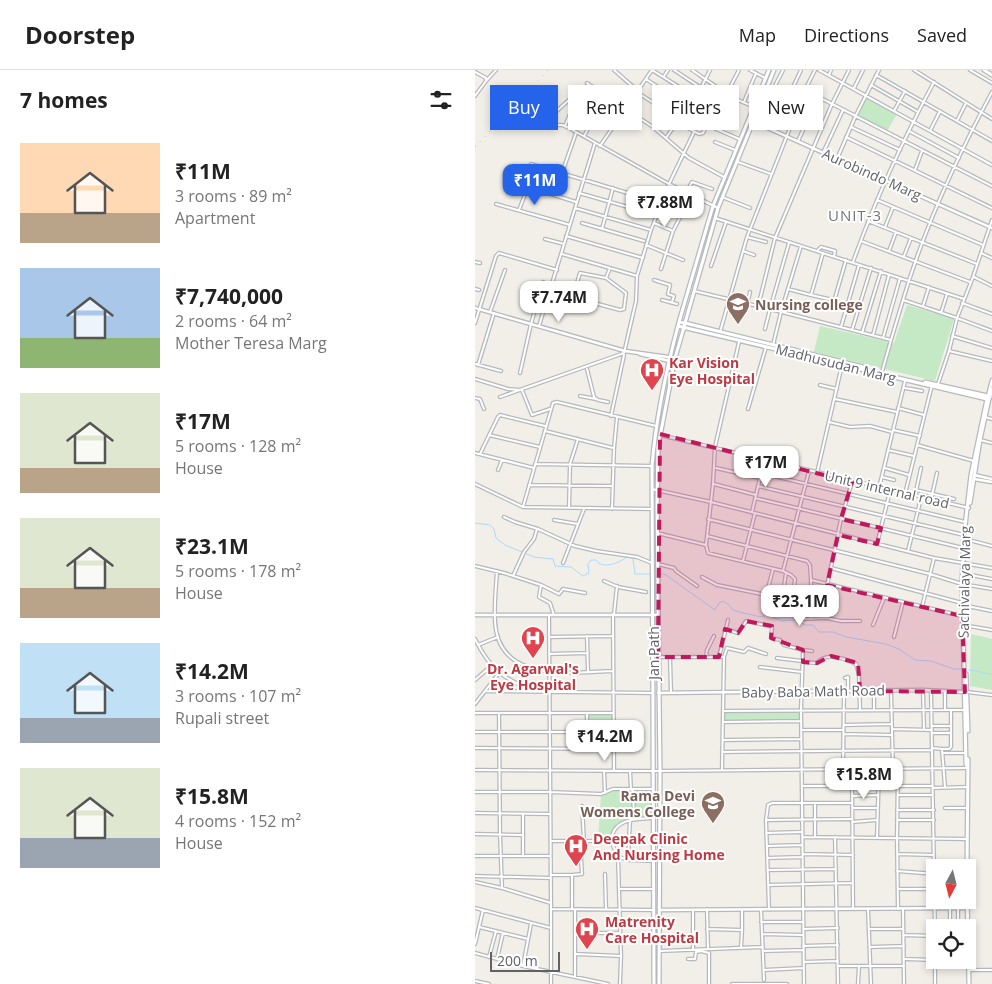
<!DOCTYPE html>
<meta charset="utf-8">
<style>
:root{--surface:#fff;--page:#f2f2f2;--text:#222;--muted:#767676;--line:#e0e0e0;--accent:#2563eb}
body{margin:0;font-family:"Open Sans",sans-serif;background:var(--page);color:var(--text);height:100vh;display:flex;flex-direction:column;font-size:19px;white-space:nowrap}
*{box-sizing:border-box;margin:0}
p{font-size:16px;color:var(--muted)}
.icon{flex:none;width:28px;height:28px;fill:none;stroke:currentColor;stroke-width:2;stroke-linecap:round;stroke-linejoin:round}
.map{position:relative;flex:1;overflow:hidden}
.side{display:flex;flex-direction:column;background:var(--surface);width:475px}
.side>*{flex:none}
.hud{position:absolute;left:15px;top:15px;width:426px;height:45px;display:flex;gap:10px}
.needle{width:32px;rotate:187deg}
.controls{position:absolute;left:451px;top:789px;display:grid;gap:10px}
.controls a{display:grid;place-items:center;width:50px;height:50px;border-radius:0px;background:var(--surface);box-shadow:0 2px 8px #0003;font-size:25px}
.scale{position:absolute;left:15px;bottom:12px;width:70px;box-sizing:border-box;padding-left:5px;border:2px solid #5f6368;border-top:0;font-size:14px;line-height:18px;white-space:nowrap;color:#5f6368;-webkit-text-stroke:4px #fff;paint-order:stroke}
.price{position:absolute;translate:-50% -42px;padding:0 11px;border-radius:10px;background:#fff;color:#222;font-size:16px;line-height:32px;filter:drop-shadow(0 1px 2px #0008)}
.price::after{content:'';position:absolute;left:50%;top:30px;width:15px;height:11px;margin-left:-8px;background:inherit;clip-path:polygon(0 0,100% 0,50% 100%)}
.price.active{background:var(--accent);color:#fff}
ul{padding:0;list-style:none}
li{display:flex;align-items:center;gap:15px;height:125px;padding:0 20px}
li span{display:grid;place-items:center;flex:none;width:140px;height:100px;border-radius:0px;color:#555}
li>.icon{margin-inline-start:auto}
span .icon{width:60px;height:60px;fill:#fffc;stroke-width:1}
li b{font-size:21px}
h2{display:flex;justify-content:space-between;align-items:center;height:60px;padding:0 20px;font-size:21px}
.chip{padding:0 18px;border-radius:0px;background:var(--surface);box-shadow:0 2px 8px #0003;font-size:18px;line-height:45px}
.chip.active{background:var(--accent);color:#fff}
header{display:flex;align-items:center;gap:30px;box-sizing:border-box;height:70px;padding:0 25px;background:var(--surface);border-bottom:1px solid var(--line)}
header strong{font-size:24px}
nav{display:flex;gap:28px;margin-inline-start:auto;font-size:18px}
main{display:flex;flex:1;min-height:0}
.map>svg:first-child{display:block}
.green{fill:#c5e8c5}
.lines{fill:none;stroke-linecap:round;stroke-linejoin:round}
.stream{stroke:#aadaff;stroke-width:1}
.minor-casing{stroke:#b5b8bc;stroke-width:4.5}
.tertiary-casing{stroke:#b5b8bc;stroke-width:5}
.secondary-casing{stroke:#b6babf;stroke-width:5.5}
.minor{stroke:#fff;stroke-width:2}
.tertiary{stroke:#fff;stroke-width:2.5}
.secondary{stroke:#fff;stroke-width:3}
.rail{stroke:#b6b7b8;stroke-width:1;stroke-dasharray:1 6;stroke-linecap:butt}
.marked{fill:#c2185b;fill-opacity:0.2;stroke:#c2185b;stroke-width:4;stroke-dasharray:10 6;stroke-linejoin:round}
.labels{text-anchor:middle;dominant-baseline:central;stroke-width:4;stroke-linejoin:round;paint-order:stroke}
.street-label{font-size:14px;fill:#5f6368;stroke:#fff}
.education-label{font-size:14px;font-weight:bold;fill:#785e54;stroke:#fff;text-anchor:start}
.health-label{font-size:14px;font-weight:bold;fill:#be3a42;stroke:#fff;text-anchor:start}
.neighbourhood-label{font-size:15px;letter-spacing:1px;fill:#70757a;stroke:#fff}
</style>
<header>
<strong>Doorstep</strong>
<nav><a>Map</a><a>Directions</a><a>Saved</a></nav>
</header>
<main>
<section class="side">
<h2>7 homes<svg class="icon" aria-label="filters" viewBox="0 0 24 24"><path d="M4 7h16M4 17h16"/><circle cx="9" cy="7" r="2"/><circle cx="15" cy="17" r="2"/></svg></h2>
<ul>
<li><span style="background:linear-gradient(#ffd9b3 70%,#b9a48a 0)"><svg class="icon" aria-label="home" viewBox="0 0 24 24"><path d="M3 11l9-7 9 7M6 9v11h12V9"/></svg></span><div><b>₹11M</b><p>3 rooms · 89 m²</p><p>Apartment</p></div></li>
<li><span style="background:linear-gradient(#a9c7e8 70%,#8fb573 0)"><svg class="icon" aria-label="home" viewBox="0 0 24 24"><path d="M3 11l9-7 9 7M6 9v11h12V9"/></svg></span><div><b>₹7,740,000</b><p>2 rooms · 64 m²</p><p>Mother Teresa Marg</p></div></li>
<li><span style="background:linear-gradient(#dfe7d0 75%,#b9a48a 0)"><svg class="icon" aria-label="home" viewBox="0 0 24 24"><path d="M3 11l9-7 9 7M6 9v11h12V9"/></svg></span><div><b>₹17M</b><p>5 rooms · 128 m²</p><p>House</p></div></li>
<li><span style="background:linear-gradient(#dfe7d0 70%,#b9a48a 0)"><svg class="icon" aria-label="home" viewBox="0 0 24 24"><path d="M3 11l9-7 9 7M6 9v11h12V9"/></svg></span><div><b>₹23.1M</b><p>5 rooms · 178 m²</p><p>House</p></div></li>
<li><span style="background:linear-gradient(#bfe0f5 75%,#9aa5b1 0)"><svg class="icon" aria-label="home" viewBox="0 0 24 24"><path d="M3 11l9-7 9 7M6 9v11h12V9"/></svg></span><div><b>₹14.2M</b><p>3 rooms · 107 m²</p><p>Rupali street</p></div></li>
<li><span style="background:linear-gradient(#dfe7d0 70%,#9aa5b1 0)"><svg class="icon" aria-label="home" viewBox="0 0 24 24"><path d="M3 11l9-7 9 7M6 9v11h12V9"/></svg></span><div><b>₹15.8M</b><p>4 rooms · 152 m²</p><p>House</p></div></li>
</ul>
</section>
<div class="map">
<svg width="517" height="914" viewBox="0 0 517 914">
<rect width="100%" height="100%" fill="#f1efe8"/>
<path class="green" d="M392,27L422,44L412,61L383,45Z
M432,235L479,249L460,311L339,282L345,256L419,273Z
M496,564L517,569V620L495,616Z
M325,641V650L250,651L249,642Z
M113,644H137V678H113Z
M138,720H177L178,748C155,748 144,746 136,771L123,770L126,725Z"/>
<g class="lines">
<path class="stream" d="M0,453L15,455L19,459L21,468L30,475L59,487L78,489L80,496L96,497L108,506L114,503L113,494L116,490H121C128,500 144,493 152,487
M156,487L158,489L160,504H188L191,505L240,540L244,533L248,531L254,535L258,540L264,542L286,547L292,545L307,551L322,550L330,555H338L344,562H358L371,567L411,574L424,579L440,590L456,591L479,599H486
M494,600C502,600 509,604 517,604"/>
<g class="minor-casing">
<path id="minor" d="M139,0L163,21
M177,0L241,40
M199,0L246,31
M217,0C232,10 262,33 279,36
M275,0L290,8
M344,0L517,95
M439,0L517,49
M495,0L517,13
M0,2L11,8V11L0,26
M354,5L356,0
M401,5L517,71
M189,6L193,0
M171,9L198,27
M11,11L21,0
M112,13L178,57L214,88L249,107
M396,15L443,42
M379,18L388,0
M330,20L517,116
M162,22L195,44
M251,22L232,55L264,69
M252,23L264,0
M220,26L226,18L235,0
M269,32L281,3
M419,41L430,21
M73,49L107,18L114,15L149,41
M482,51L491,33
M281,53L308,0
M77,55H87L94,58L194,114L243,138
M90,56L98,37
M178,56L205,17
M376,57L425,80
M298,60L326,0
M434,61L484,88
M455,61L465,41
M109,66L113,59L111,49L114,42L137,58
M371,67L517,138
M191,68L202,52L224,64L228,63L232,55
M323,71L343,27
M240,72L260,80
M125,76L177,0
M348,83L368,40
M362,89L381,45L404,0
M263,92L296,104
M56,94L186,133
M440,100L447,81
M87,103L101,63
M104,123L181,145
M211,123L217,112L237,119
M247,127L275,138
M402,130L508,175
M21,134L95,155
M195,134L208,140
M100,138L176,160
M44,140L53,117L101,132
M240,148L489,229
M393,151L502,194
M107,153L169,171
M179,153L198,161
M410,157L418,137
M127,159L138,118
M91,166L168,188
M272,167L291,172
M70,169L89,174
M386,171L495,212
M171,175L208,190
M343,180L346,177L360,181L359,186
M268,181L279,185
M414,181L421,162
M506,183L517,188
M87,184L162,206
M429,186L436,168
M0,192L5,193
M378,192C400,130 428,70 459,12
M236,196L251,152
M186,199L198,161L216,126
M499,207L517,216
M131,208L151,223L149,239L145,240L101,228L98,226L105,203L131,208L135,198
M179,210L195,215L193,224L199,226L197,232
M0,219L4,220
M313,219L336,225L348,183
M219,221L295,239L314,173
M336,225L358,230L360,228L371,190
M187,230L202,234
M428,230C449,158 481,89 517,22
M487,233L517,244
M272,235L275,222
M448,236L454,217
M283,237L300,168L357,34L374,0
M15,242L30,200
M466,243L472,224
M0,253L21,186L24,183L82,200
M64,256L120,73
M366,257L384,195
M290,259L295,239L416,270L428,230L482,248L517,261
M377,260L396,198
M245,262L272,167L330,20L340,0
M387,263L406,201
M398,265L414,205
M477,266L517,278
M408,268L425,208
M264,272L240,377L238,414L231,475L233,483L308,501L334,401
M298,275L306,242L326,176
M474,281L517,291
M0,294L26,301
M3,295L19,243
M112,299L119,327L123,330L133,332
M407,302L416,270
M45,303L56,254L68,212
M0,309L33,319L45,320
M271,310L281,312
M463,314L474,281L482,248L498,207L517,150
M345,315L362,319
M430,318L447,321
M47,320L57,345L75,339
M105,326L121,329
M25,327L149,283L161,231L162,206L176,160L194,114L219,62
M0,328L5,329L9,339
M360,329L422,342
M423,338L449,345
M273,339L291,277
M136,346L149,285
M510,347L517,349
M354,352L375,357L395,356L417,362
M418,360L445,366
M70,361L138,378
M14,365L65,377
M185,365L494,438
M505,370L517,373
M442,375L499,391
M413,380L439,386
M0,383L59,398
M5,384L23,347L25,345L70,356
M60,394L177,396
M241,398L285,408
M410,398L434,405
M23,400L27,390
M286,403L490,452
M342,403L367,295
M407,407L419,410
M0,414L48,437L177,439
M239,414L281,425
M54,415L136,416
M283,416L489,465
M404,418L430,311
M177,419L236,432L459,488L517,498
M441,420L479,429
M430,424L457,315
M440,426L446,398
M280,428L488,478
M456,430L462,403
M48,437L78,333L82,332L181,356
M94,438L95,394L103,369
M137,439L139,378L142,347
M277,442L285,408L291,390
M29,447L40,452L63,459L100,476L121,481L162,487L177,493
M233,449L455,504L487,514L517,519
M79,450L103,454
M182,463L231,475
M232,466L332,491L335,495L336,510L487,546
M490,469L517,476
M402,474L415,421
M433,481L446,428
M268,491L280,443
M88,493L109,439
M183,494L199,498L201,501L222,516
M0,496L29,503L66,515L64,527L75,533L79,545
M356,498L487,533
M298,499L290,530L292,533L327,549L351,548L366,551H385
M22,501C21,517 19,535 20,551C23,614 95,602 138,601
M308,501L316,505L320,509L318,529L312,543
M490,504L517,509
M38,506L49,482L59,469L62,459
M227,507L242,515L292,525
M336,510V549
M129,511L143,517L171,522
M66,515L84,524L88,519L110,523
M308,523L311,503
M349,530L366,449L377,412
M487,535L517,541
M447,537L459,488
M138,544L139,701
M139,544L142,516
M74,546L76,833
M398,555L409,528
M488,555L517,560
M251,559L263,563L271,551L295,556L297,558L296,568L305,570L309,575L328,580
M112,566L113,601
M75,567L138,566
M419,567L428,532
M0,569C16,601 28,608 60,622
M3,575L23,567
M74,584L113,583
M231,586L232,580L239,566
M185,587H195
M244,587L253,550
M249,587L252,578L269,582L273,578L291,584
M302,588L327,591
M328,592L342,593C351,582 369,588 381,594L384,605L385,639
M285,597L327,602
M370,608L373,607V621
M0,610L16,596
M416,620L418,700
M448,620L449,660
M10,621L177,623
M399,621V639
M456,621L460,864
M470,621V640H488
M492,622L517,625
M196,623L195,587H249L247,700
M0,634L24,603
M248,641L470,640
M0,643H138
M24,644L25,764L27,818
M112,644V679
M248,652L326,651
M369,655L416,654
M457,656H476
M417,659L457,660
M326,660H368
M0,662H112
M457,663H476
M369,664L416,665
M248,670L326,669
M0,678L138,679
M457,678L467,679
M247,682L457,680
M467,683H490
M0,700L178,701L492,698
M368,700L369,621
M377,700L378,839
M423,700L422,768L423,839
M129,701L130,723
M155,701L156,720
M327,716H377
M423,716H458
M470,717L467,679H474L476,677V640
M458,718L492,717
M158,720L159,749
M0,722H75L126,724L138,719H178
M423,725H458
M378,726L403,725
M107,736L109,771
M377,738H402
M470,738H492
M422,740H459
M0,743L75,744
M48,744V786
M291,750L376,749
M422,750H459
M377,752L402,750
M291,763L326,762
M0,764L48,765
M327,767L492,769
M340,767V735
M360,767L363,914
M402,768L404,700
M76,771H105L107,804L97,805
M105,771H136L143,787L146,886L145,914
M136,771C138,748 161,749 179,748
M292,776L327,775
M328,784L378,785
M422,784L459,785
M0,786H75
M143,787L155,790L178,791
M292,788L327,787
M153,790L155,750
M473,798L491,797
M294,800L361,799
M422,801L460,804
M130,804L131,839
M77,805H97V839
M0,806L76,808
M0,812L27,818L76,833V839
M293,815L377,813
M144,819H178
M423,819H460
M0,838L76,858
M475,838V858
M483,838V858
M232,839L233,879
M294,839L291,750L293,735L297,733H377
M393,839L396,914
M428,839L429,914
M218,840V879
M286,840L289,910
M286,852H328
M4,857L53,869
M232,859L267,860L266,878
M328,859L363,858
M394,859H428
M267,860V840
M100,863H145
M287,864L327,865
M429,865L460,866
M0,874L8,840
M328,876L363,875
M395,877L429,876
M185,881L288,877
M288,881L328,880
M0,883L48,896L133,914
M101,884L146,886
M14,887L21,861
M22,889L28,863
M213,889H220L221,882L226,881L234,883V914
M430,889L460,890
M460,890V914
M329,892L363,891
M48,896L56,854
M364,896H429
M460,896L484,894V890
M289,900L329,898
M494,900H517
M100,907V840
M0,911L14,914
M76,914V839L178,840
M257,914H312
M329,914L326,639L328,580L337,581
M383,914L384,896"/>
</g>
<g class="tertiary-casing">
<path id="tertiary" d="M277,51L517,158
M0,238L150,281L200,288
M165,284L199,292
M513,326L517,310
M515,327L517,319
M499,405L517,409
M499,409L517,412
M0,545H183
M183,623L448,620L490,622
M185,840L493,838"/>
</g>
<g class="secondary-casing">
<path id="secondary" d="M299,0L243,138L210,253L388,297
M509,0L517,5
M204,252L238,136L294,0
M209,257L210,253L204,252L203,256L512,329L496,405L489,465L487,514L491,694L492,696
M450,312L513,326
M495,433L505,370L514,329H512L513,326L515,327L514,329
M491,604L493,661
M492,798L493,689
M492,823L494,914
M179,914L177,396C181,348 191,301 203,256
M184,914L185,701L182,435L183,377L200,288L209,257"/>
</g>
<use href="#minor" class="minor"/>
<use href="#tertiary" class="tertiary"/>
<use href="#secondary" class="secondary"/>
<path class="rail" d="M0,77L73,0"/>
</g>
<path class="marked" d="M185,364L377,412L366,449L406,458L402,474L363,465L352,515L487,546L490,622L385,621L383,593L356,586L342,593L328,592V580L296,568L297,556L271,551L263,563L250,559L244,587H183Z"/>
<defs>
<g id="university-pin" transform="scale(1.25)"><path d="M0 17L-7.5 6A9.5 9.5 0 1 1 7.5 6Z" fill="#8d6e63" stroke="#fff"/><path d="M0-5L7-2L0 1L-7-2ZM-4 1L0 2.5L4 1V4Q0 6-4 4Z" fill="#fff"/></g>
<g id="hospital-pin" transform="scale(1.25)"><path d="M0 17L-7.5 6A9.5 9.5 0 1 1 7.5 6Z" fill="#e0444e" stroke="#fff"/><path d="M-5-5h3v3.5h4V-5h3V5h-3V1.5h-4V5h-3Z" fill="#fff"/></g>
</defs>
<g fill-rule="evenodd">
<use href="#university-pin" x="263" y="234"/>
<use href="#hospital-pin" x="177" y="300"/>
<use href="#hospital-pin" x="58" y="568"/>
<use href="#university-pin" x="238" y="733"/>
<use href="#hospital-pin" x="101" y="776"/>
<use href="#hospital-pin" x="112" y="859"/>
</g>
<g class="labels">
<g class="street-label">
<text transform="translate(397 104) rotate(24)">Aurobindo Marg</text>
<text transform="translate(361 293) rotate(14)">Madhusudan Marg</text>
<text transform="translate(412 419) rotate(13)">Unit 9 internal road</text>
<text transform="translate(489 512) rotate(-89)">Sachivalaya Marg</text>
<text transform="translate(178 583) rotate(-90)">Jan Path</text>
<text transform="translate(338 621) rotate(-1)">Baby Baba Math Road</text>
</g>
<g class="education-label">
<text x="280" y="234">Nursing college</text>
<text x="220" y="725" text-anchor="end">Rama Devi<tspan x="220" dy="16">Womens College</tspan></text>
</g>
<g class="health-label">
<text x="194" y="292">Kar Vision<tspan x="194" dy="16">Eye Hospital</tspan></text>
<text x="58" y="598" text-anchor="middle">Dr. Agarwal's<tspan x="58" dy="16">Eye Hospital</tspan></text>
<text x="118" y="768">Deepak Clinic<tspan x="118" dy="16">And Nursing Home</tspan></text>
<text x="130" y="851">Matrenity<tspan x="130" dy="16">Care Hospital</tspan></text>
</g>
<g class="neighbourhood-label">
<text x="380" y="145">UNIT-3</text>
</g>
</g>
</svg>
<div class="controls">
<a><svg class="needle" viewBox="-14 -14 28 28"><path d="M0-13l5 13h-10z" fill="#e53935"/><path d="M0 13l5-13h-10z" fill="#767676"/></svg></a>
<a><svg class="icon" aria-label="locate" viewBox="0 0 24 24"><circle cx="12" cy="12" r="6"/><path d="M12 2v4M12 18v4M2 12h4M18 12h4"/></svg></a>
</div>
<div class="scale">200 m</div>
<b class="price active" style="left:60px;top:136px">₹11M</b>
<b class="price" style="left:190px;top:158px">₹7.88M</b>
<b class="price" style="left:84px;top:253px">₹7.74M</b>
<b class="price" style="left:291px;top:418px">₹17M</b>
<b class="price" style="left:325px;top:557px">₹23.1M</b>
<b class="price" style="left:130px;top:692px">₹14.2M</b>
<b class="price" style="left:389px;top:730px">₹15.8M</b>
<div class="hud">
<a class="chip active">Buy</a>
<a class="chip">Rent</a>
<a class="chip">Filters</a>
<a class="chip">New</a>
</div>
</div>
</main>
